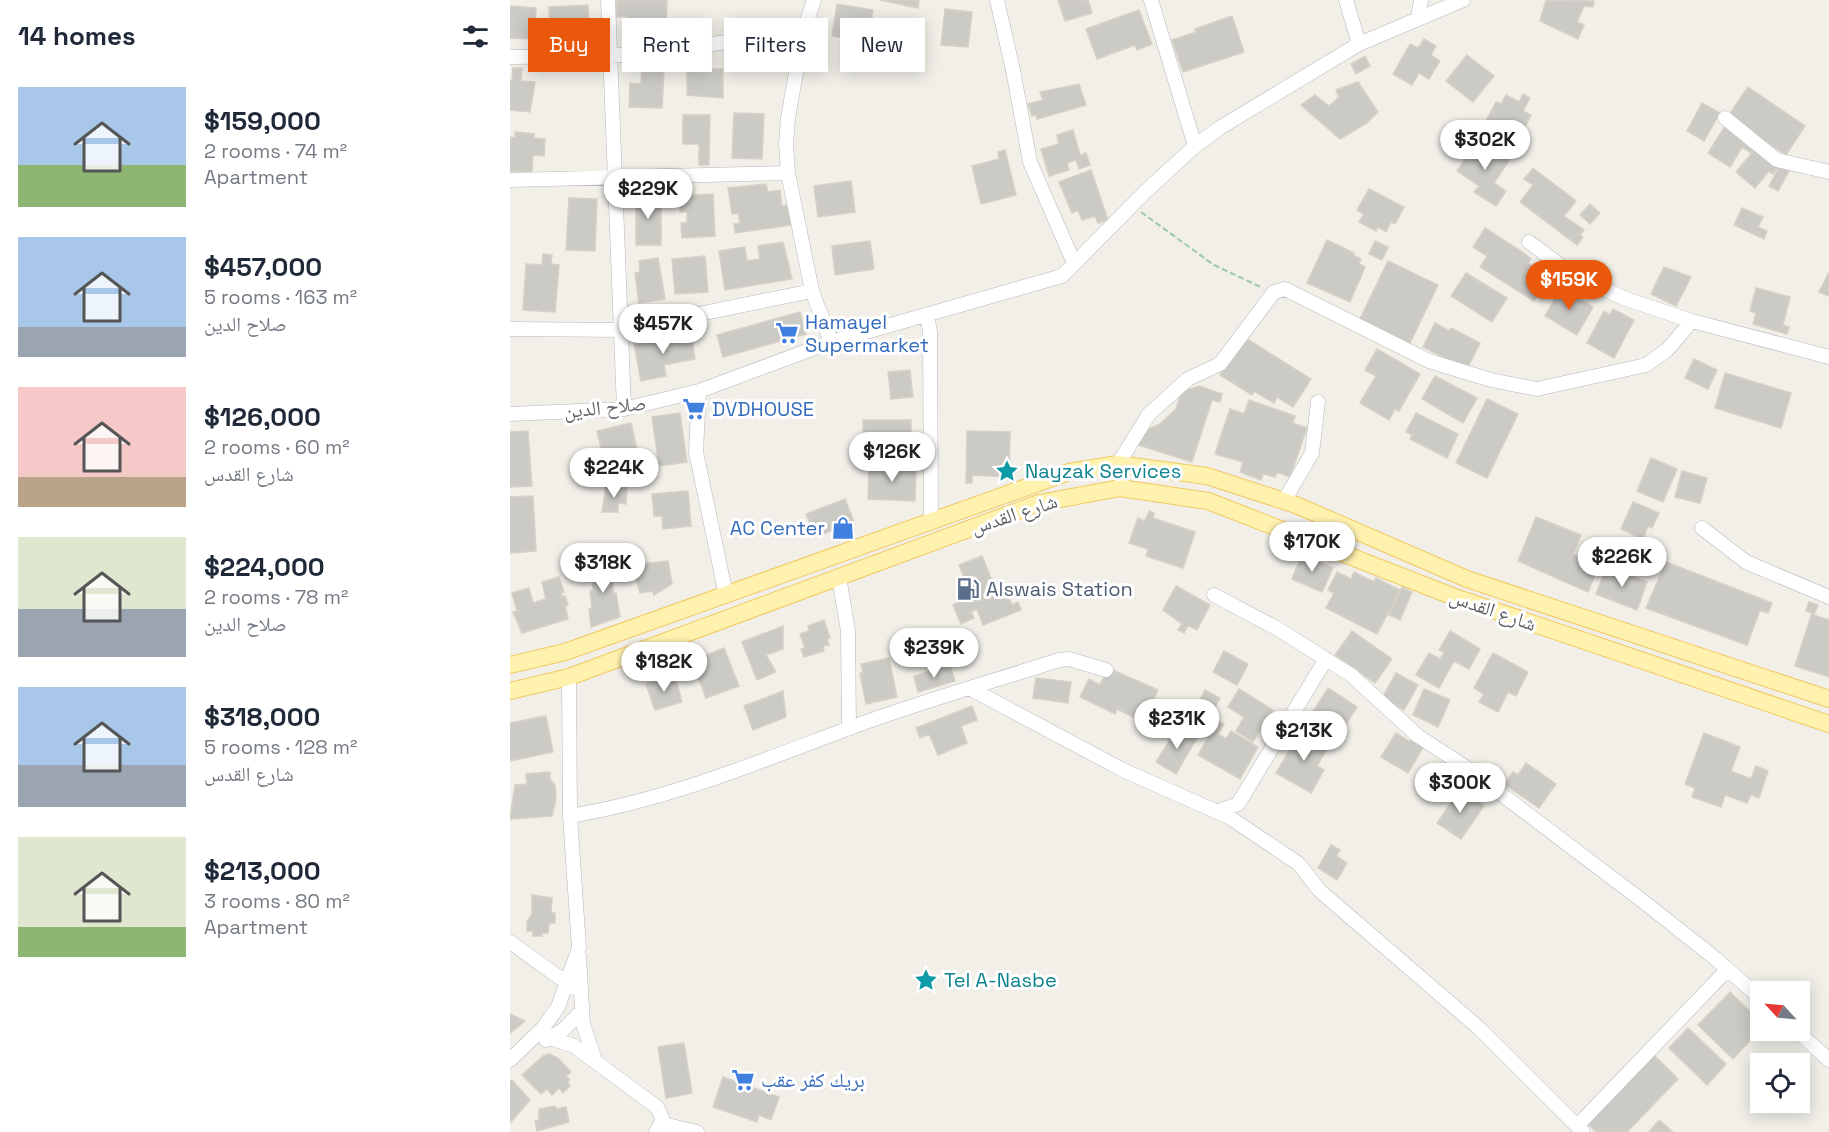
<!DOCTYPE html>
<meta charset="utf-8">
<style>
:root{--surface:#fff;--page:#f6f6f7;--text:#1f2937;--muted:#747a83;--accent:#ea580c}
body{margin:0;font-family:"Space Grotesk","Noto Naskh Arabic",sans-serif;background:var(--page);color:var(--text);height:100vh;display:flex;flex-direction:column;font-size:22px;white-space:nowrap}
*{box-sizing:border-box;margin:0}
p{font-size:20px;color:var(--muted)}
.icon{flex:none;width:33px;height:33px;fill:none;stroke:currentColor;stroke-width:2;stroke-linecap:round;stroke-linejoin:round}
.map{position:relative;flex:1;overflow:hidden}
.sheet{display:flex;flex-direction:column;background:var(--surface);width:510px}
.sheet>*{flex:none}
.banner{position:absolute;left:18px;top:18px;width:570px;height:54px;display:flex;gap:12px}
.needle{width:39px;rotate:296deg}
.tools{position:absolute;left:1240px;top:981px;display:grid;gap:12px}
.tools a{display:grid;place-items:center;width:60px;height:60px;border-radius:0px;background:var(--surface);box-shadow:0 3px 15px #0003;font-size:30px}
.price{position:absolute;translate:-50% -51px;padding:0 14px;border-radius:21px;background:#fff;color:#222;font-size:20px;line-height:39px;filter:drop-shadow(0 2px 3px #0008)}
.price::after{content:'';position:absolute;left:50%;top:36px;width:18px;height:14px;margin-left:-9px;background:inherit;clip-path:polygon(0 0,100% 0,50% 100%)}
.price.current{background:var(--accent);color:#fff}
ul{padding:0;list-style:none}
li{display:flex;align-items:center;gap:18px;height:150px;padding:0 18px}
li span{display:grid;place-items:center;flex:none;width:168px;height:120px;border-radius:0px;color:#555}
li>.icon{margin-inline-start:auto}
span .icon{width:72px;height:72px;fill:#fffc;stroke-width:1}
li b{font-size:26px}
h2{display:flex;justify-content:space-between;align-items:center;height:72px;padding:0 18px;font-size:26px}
.tag{padding:0 21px;border-radius:0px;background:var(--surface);box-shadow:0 3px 15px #0003;font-size:21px;line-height:54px}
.tag.current{background:var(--accent);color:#fff}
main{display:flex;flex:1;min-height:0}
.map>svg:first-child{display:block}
.building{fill:#cccac5;stroke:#d6d1c6;stroke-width:1.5}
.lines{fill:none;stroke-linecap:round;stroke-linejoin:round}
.minor-casing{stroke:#b5b8bc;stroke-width:15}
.major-casing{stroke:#f2c960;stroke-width:18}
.path{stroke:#9cc7a9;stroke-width:2;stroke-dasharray:6 3;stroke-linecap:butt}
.minor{stroke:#fff;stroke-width:14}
.major{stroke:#fff2af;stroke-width:16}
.labels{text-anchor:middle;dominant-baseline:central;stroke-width:6;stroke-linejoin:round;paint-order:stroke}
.shop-label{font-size:20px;fill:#366cbe;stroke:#fff;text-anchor:start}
.street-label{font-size:20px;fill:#5f6368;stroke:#fff}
.culture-label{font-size:20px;fill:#0d838f;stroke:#fff;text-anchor:start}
.service-label{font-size:20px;fill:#4e5e75;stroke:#fff;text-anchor:start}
</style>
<main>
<section class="sheet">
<h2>14 homes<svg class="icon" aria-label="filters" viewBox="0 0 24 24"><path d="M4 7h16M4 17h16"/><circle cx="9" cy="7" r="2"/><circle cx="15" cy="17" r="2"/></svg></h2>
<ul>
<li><span style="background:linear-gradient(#a9c7e8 65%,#8fb573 0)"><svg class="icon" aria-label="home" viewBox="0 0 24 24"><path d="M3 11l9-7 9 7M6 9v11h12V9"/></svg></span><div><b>$159,000</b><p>2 rooms · 74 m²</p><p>Apartment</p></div></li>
<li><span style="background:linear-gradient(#a9c7e8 75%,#9aa5b1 0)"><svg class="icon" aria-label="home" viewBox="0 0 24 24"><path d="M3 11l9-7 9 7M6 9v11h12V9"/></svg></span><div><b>$457,000</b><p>5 rooms · 163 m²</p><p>صلاح الدين</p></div></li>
<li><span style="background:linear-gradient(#f6c9c9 75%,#b9a48a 0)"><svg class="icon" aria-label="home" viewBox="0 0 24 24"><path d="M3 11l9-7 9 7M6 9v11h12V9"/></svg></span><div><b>$126,000</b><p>2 rooms · 60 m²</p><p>شارع القدس</p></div></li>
<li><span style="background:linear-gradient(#dfe7d0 60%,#9aa5b1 0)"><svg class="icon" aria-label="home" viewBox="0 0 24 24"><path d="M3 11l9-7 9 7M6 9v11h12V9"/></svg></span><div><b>$224,000</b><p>2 rooms · 78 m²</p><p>صلاح الدين</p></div></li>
<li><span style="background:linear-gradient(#a9c7e8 65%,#9aa5b1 0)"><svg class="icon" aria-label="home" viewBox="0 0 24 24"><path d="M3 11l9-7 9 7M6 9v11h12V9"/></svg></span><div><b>$318,000</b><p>5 rooms · 128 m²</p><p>شارع القدس</p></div></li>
<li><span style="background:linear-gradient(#dfe7d0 75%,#8fb573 0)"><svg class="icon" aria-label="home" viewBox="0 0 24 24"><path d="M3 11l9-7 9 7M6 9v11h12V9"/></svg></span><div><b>$213,000</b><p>3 rooms · 80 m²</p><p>Apartment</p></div></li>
</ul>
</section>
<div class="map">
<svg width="1319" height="1132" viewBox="0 0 1319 1132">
<rect width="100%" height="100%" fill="#f1efe8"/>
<path class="building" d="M107,0H157L156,31H145V44L135,43V32H118V17H106Z
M370,0H409L408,8Z
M548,0H578L582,13L555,21Z
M1036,0L1084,1L1083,7L1074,6L1067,22L1074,25L1068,39L1030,21Z
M327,4L363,10L358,42L322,36Z
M78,5L79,33L40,35L39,7Z
M0,6L26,8L24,39L0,38Z
M435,9L462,12L458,47L431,45Z
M629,10L642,44L627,50L625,45L587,59L576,29Z
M722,16L734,52L673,72L662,40L686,32L685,29Z
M914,39L926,46L921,55L930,61L919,79L909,73L902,85L883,74L900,44L908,48Z
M957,55L984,76L963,102L936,81Z
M855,56L860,66L846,74L841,64Z
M177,57H186V69H213V98L177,95Z
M3,68H12L11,81L25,82L20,112L0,110V81H2Z
M132,68L154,69L152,108L119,107L120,83L131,84Z
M848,82L868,112L857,123L830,139L791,105L805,95L819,106L829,97L826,90Z
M569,84L576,105L527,119L526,115L522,116L518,104L533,100L530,92Z
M1238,87L1295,126L1276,155L1218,116Z
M1013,94L1020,98L1013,111L1021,115L1008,140L975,123L986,102L991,104L996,95L1009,102Z
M1192,103L1210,113L1194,141L1177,131Z
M224,113L254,114L252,159L222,158Z
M173,115H200L199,165H189V144H173Z
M1215,126L1245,145L1241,153L1232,147L1220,167L1198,153Z
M563,130L570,155L576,153L580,165L569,169L566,160L557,163L559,170L539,176L531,149L549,144L547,135Z
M5,132L24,134V138L35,139L34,156L23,155L22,172L0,171V137L5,138Z
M969,138L1000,159L984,183L996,191L986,206L964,192L969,186L947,171Z
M1246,148L1268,167L1263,174L1259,171L1245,188L1226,172Z
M495,150L506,195L471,204L462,166L489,159L488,152Z
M1270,166L1279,171L1268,191L1259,186Z
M1023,168L1066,201L1054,216L1074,230L1070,235L1073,237L1067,245L1010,202L1023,185L1014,179Z
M581,170L598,220L588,223L585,216L572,220L568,210L562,213L549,182Z
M341,181L345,212L308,217L304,186Z
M256,184L258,192L270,190L272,206L278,205L281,225L225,233L224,224L230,223L228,213L222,214L218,188Z
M859,189L894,207L885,224L881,222L876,232L868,227L866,231L849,222L854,214L847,210Z
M203,194L205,236L172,238L171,223H177V212H170V196Z
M126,196H151V245H126Z
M59,198L87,199L85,251L56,250Z
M1080,204L1090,213L1080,224L1070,215Z
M1232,208L1253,217L1248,227L1257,231L1254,239L1224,225Z
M975,228L1014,253L1021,259L1018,263L1040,277L1024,301L970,267L977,256L963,247Z
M817,240L844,253L843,255L851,259L849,264L855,267L840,302L797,283Z
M360,241L364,269L325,275L322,246Z
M865,241L878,247L872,260L859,254Z
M273,242L282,279L215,290L209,251L235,247L237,261L250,259L248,246Z
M33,254L42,255L41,264L49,265L45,312L13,310L16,264L32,265Z
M195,256L198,292L165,294L162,259Z
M148,258L155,299L129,303L125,273L130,272L129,261Z
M878,261L928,285L899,345L849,321Z
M1154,267L1181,277L1166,306L1141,294Z
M1319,272V296L1309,292Z
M956,273L997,298L982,322L941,296Z
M1065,287L1072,291L1068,298L1083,307L1067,335L1035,316L1050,289L1061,295Z
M1246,288L1280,297L1273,325L1279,327L1277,334L1243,324L1246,313L1240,311Z
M1103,309L1124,320L1104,358L1077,343L1094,311L1100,315Z
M290,312L296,334L213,357L207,335Z
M925,323L939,331L941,328L970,343L958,367L948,362L947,364L913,347Z
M181,333L185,359L154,365L156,376L131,381L124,344Z
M734,337L801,379L783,407L767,397L764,403L744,391L742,395L710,375Z
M867,349L910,374L889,411L885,409L879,420L850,403L866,376L855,370Z
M1184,359L1207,370L1198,389L1175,378Z
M400,370L403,397L381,399L378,372Z
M1215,373L1281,393L1271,428L1205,408Z
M925,376L967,398L953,423L912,399Z
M689,386L712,394L710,402L702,400L682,462L625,444L638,429L650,424L666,409L671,392Z
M977,399L1008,414L977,478L946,463Z
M739,400L785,416L783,423L797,428L780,477L767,472L765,477L753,474L751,480L730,472L733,462L705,454L720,409L734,414Z
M170,413L177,462L149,466L142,417Z
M906,413L948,434L937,458L900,439L902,435L896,432Z
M353,420H401V452H353Z
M121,423L130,464L97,472L87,431Z
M18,431L22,486L0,487V432Z
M457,431L500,432L499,477L462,475V483H456Z
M1141,458L1167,469L1153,502L1127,491Z
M359,465L406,467L405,501L358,499Z
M1172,471L1197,478L1190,503L1165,497Z
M96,486L117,488L116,504L108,503V512H92Z
M178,491L181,526L153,529L152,516H144L142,494Z
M23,496L26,551L0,553V497Z
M335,499L344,522L305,537L296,514Z
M1123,502L1149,513L1142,528L1138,526L1133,539L1111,529Z
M639,511L644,513L643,518L685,532L673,568L636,556L638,549L619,543L628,518L635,521Z
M1026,517L1071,535L1063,554L1089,565L1078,592L1008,561Z
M792,555L823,568L812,592L782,579Z
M59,556L68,557L67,574L58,573Z
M472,556L483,583L491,580L502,605L508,602L511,610L473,625L467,609L461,612L464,618L451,624L443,605L454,600L452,596L460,592L449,565Z
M80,559H98L99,572L103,571V593H106L110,617L81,627L79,609L82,608L80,591L83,590Z
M158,561L162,584L144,595L143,591L130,593L122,565Z
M1156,562L1262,603L1258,613L1250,610L1237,645L1136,608Z
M1097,566L1137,582L1127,610L1086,594Z
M827,572L841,579L844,572L864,582L866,578L890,590L867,634L816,608L824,593L818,590Z
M49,577L54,592H51L52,597L55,596L58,605L55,606L58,619L12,633L3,612L7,611L2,593L19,588L23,603L36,599L32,582Z
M666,586L700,605L687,630L678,625L674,633L668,630L672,624L653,610Z
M892,587L902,592L890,620L879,615Z
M1299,602L1308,605L1304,615L1319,620V677L1285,666L1302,613L1296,611Z
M314,620L320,638L317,639L319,645L313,646L314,651L294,657L291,649L295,648L290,634L299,631L298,626Z
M273,626V649L256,655L266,672L247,680L232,642Z
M842,631L882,659L865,683L825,655Z
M940,631L970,649L959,669L944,661L929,688L906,675L919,653L930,659L934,652L929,650Z
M214,648L229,686L196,698L182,661Z
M714,651L738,664L727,685L703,672Z
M983,653L1018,672L1006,696L998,692L988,712L969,702L974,694L964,688Z
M379,658L387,697L356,704L350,673H353L351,664Z
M440,665L445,681L408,692L404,676Z
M598,668L648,690L643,701L653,706L643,727L607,709L605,714L570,697L579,679L590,685Z
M886,673L908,685L894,710L872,698Z
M155,677L158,683L166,680L172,702L145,710L136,684Z
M526,678L561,682L558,703L523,698Z
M818,688L847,707L830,734L801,715Z
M729,689L763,710L743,742L726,731L734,717L718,707Z
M914,689L940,700L928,727L903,715Z
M695,690L710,698L694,728L680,720Z
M273,691L276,717L243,730L234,706Z
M462,706L467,720L451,726L457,743L428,755L419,734L410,738L406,728Z
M36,716L43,752L0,761V723Z
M704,719L714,724L708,734L716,739L721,731L748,747L730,779L688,755L701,733L697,731Z
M668,727L687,738L666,774L646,762Z
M791,731L818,747L807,766L814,770L801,793L766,773Z
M886,733L900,742L902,738L914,746L898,773L871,757Z
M1194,733L1230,747L1221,771L1241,779L1246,766L1258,771L1249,798L1241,795L1237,803L1215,795L1211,807L1182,797L1185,788L1175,784Z
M1016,763L1046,784L1029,808L994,784L1003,772L1008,775Z
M40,772V779L45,785L46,799L42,816L0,819L5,785L17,784L16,774Z
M950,789L974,806L951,839L927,823Z
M821,845L830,850L826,856L837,863L827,880L808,868Z
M22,895L42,898L41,913H45V923H39L38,933H32V936H23V931H17V922L22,914Z
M1220,992L1251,1022V1029L1223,1059L1188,1025Z
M0,1014L15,1021L0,1033Z
M1178,1028L1216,1064L1197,1085L1159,1048Z
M174,1043L182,1093L156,1098L148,1047Z
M1142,1053L1168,1079L1117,1132H1086L1075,1121Z
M39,1054L48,1058L61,1072L56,1076L60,1080L57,1082L60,1086L53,1093L49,1088L42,1095L37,1089L31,1094L12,1075L33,1056Z
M213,1077L269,1097L261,1120L249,1115L247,1122L203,1107Z
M2,1080L20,1100L0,1123V1082Z
M45,1106L46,1109L56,1107L59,1122L27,1131L25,1121L29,1120V1109Z
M1149,1120L1163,1132H1139Z"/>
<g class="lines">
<g class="minor-casing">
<path id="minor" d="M98,0L114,409
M304,0L293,33L278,118L276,144L278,173L302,291L321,342
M487,0L503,70L520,162L564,263
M641,0L685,146
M836,0L849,44
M908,18L911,0
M0,57L101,56L293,33
M1215,118L1267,160L1319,172
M0,180L278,173
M1019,242L1063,275L1116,299L1182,321
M417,315L420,332L421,522
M0,329L110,330L302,291
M0,414L114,409L189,391
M608,464L639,414L678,379L710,364L764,292L775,289L919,361L981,380L1027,389L1136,365L1157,350L1182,321L1319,357
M774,501L802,453L808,402
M1192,528L1236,562L1319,597
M329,577L338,631L339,728
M216,595L186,452L189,391L321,342L552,276L636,191L685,146L711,127L849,44L953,0
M704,595L768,629L841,675L908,736L954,766L1134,902L1206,959L1251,999
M59,677L60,816
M461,689L615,771L719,817L789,864L810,891L969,1028L1073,1132
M706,812L728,804L816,659
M0,942L64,988
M69,956L73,1024L85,1060
M1286,1030L1319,1060
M40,1038L64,1046L147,1107L153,1120L146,1132
M36,1040L53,1030L72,1011
M0,1060L33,1028L48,1007L69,948L60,816C157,800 246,763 337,729C406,703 478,683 549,660L559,659L596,670
M153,1124L187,1132
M1067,1126L1217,970"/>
</g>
<g class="major-casing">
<path id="major" d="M0,665L55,652L559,472L608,464L697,476L786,505L957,579L1319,699
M0,691L59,677L529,503L610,488L698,501L942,596L1319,724"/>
</g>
<path class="path" d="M631,212L704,265L753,288"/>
<use href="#minor" class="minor"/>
<use href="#major" class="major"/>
</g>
<defs>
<g id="supermarket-bare" transform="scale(1.8)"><path d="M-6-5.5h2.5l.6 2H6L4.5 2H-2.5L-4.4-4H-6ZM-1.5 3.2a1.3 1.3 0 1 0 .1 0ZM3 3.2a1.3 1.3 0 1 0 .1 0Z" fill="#3f7fe0" stroke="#fff" stroke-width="2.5" paint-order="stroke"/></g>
<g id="sight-bare" transform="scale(1.8)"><path d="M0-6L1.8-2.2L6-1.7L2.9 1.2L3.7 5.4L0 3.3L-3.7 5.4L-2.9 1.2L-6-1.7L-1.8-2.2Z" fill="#0f9aa8" stroke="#fff" stroke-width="2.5" paint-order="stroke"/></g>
<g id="shop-bare" transform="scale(1.8)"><path d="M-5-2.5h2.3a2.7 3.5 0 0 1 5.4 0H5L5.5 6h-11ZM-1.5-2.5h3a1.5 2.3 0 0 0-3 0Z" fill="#3f7fe0" stroke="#fff" stroke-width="2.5" paint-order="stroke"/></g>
<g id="fuel-bare" transform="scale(1.8)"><path d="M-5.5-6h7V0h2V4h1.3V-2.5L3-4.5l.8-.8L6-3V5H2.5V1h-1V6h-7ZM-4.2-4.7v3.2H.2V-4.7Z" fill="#5c6f8a" stroke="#fff" stroke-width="2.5" paint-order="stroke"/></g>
</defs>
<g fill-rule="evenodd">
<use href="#supermarket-bare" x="277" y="333"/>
<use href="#supermarket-bare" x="184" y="409"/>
<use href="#sight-bare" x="497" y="471"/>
<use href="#shop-bare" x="333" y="528"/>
<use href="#fuel-bare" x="458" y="589"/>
<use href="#sight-bare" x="416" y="980"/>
<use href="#supermarket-bare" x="233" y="1080"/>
</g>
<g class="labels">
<g class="shop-label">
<text x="295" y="322">Hamayel<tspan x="295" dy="23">Supermarket</tspan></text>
<text x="202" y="409">DVDHOUSE</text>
<text x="315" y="528" text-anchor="end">AC Center</text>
<text x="251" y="1080">بريك كفر عقب</text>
</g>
<g class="street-label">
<text transform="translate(95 407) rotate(-6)">صلاح الدين</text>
<text transform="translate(504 514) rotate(-18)">شارع القدس</text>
<text transform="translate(983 610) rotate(19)">شارع القدس</text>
</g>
<g class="culture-label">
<text x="515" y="471">Nayzak Services</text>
<text x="434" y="980">Tel A-Nasbe</text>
</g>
<g class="service-label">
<text x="476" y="589">Alswais Station</text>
</g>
</g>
</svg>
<div class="tools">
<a><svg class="needle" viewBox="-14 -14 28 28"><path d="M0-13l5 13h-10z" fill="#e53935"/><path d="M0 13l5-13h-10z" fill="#747a83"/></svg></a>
<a><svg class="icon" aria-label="locate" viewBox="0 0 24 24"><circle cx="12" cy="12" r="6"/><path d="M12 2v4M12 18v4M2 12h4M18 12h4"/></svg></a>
</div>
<b class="price" style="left:975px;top:171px">$302K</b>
<b class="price" style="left:138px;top:220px">$229K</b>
<b class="price current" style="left:1059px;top:311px">$159K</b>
<b class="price" style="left:153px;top:355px">$457K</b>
<b class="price" style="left:382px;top:483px">$126K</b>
<b class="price" style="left:104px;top:499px">$224K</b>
<b class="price" style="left:802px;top:573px">$170K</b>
<b class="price" style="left:1112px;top:588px">$226K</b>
<b class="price" style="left:93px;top:594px">$318K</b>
<b class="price" style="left:424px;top:679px">$239K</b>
<b class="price" style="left:154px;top:693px">$182K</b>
<b class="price" style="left:667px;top:750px">$231K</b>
<b class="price" style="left:794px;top:762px">$213K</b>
<b class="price" style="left:950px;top:814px">$300K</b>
<div class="banner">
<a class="tag current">Buy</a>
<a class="tag">Rent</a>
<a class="tag">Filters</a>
<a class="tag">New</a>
</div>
</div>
</main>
